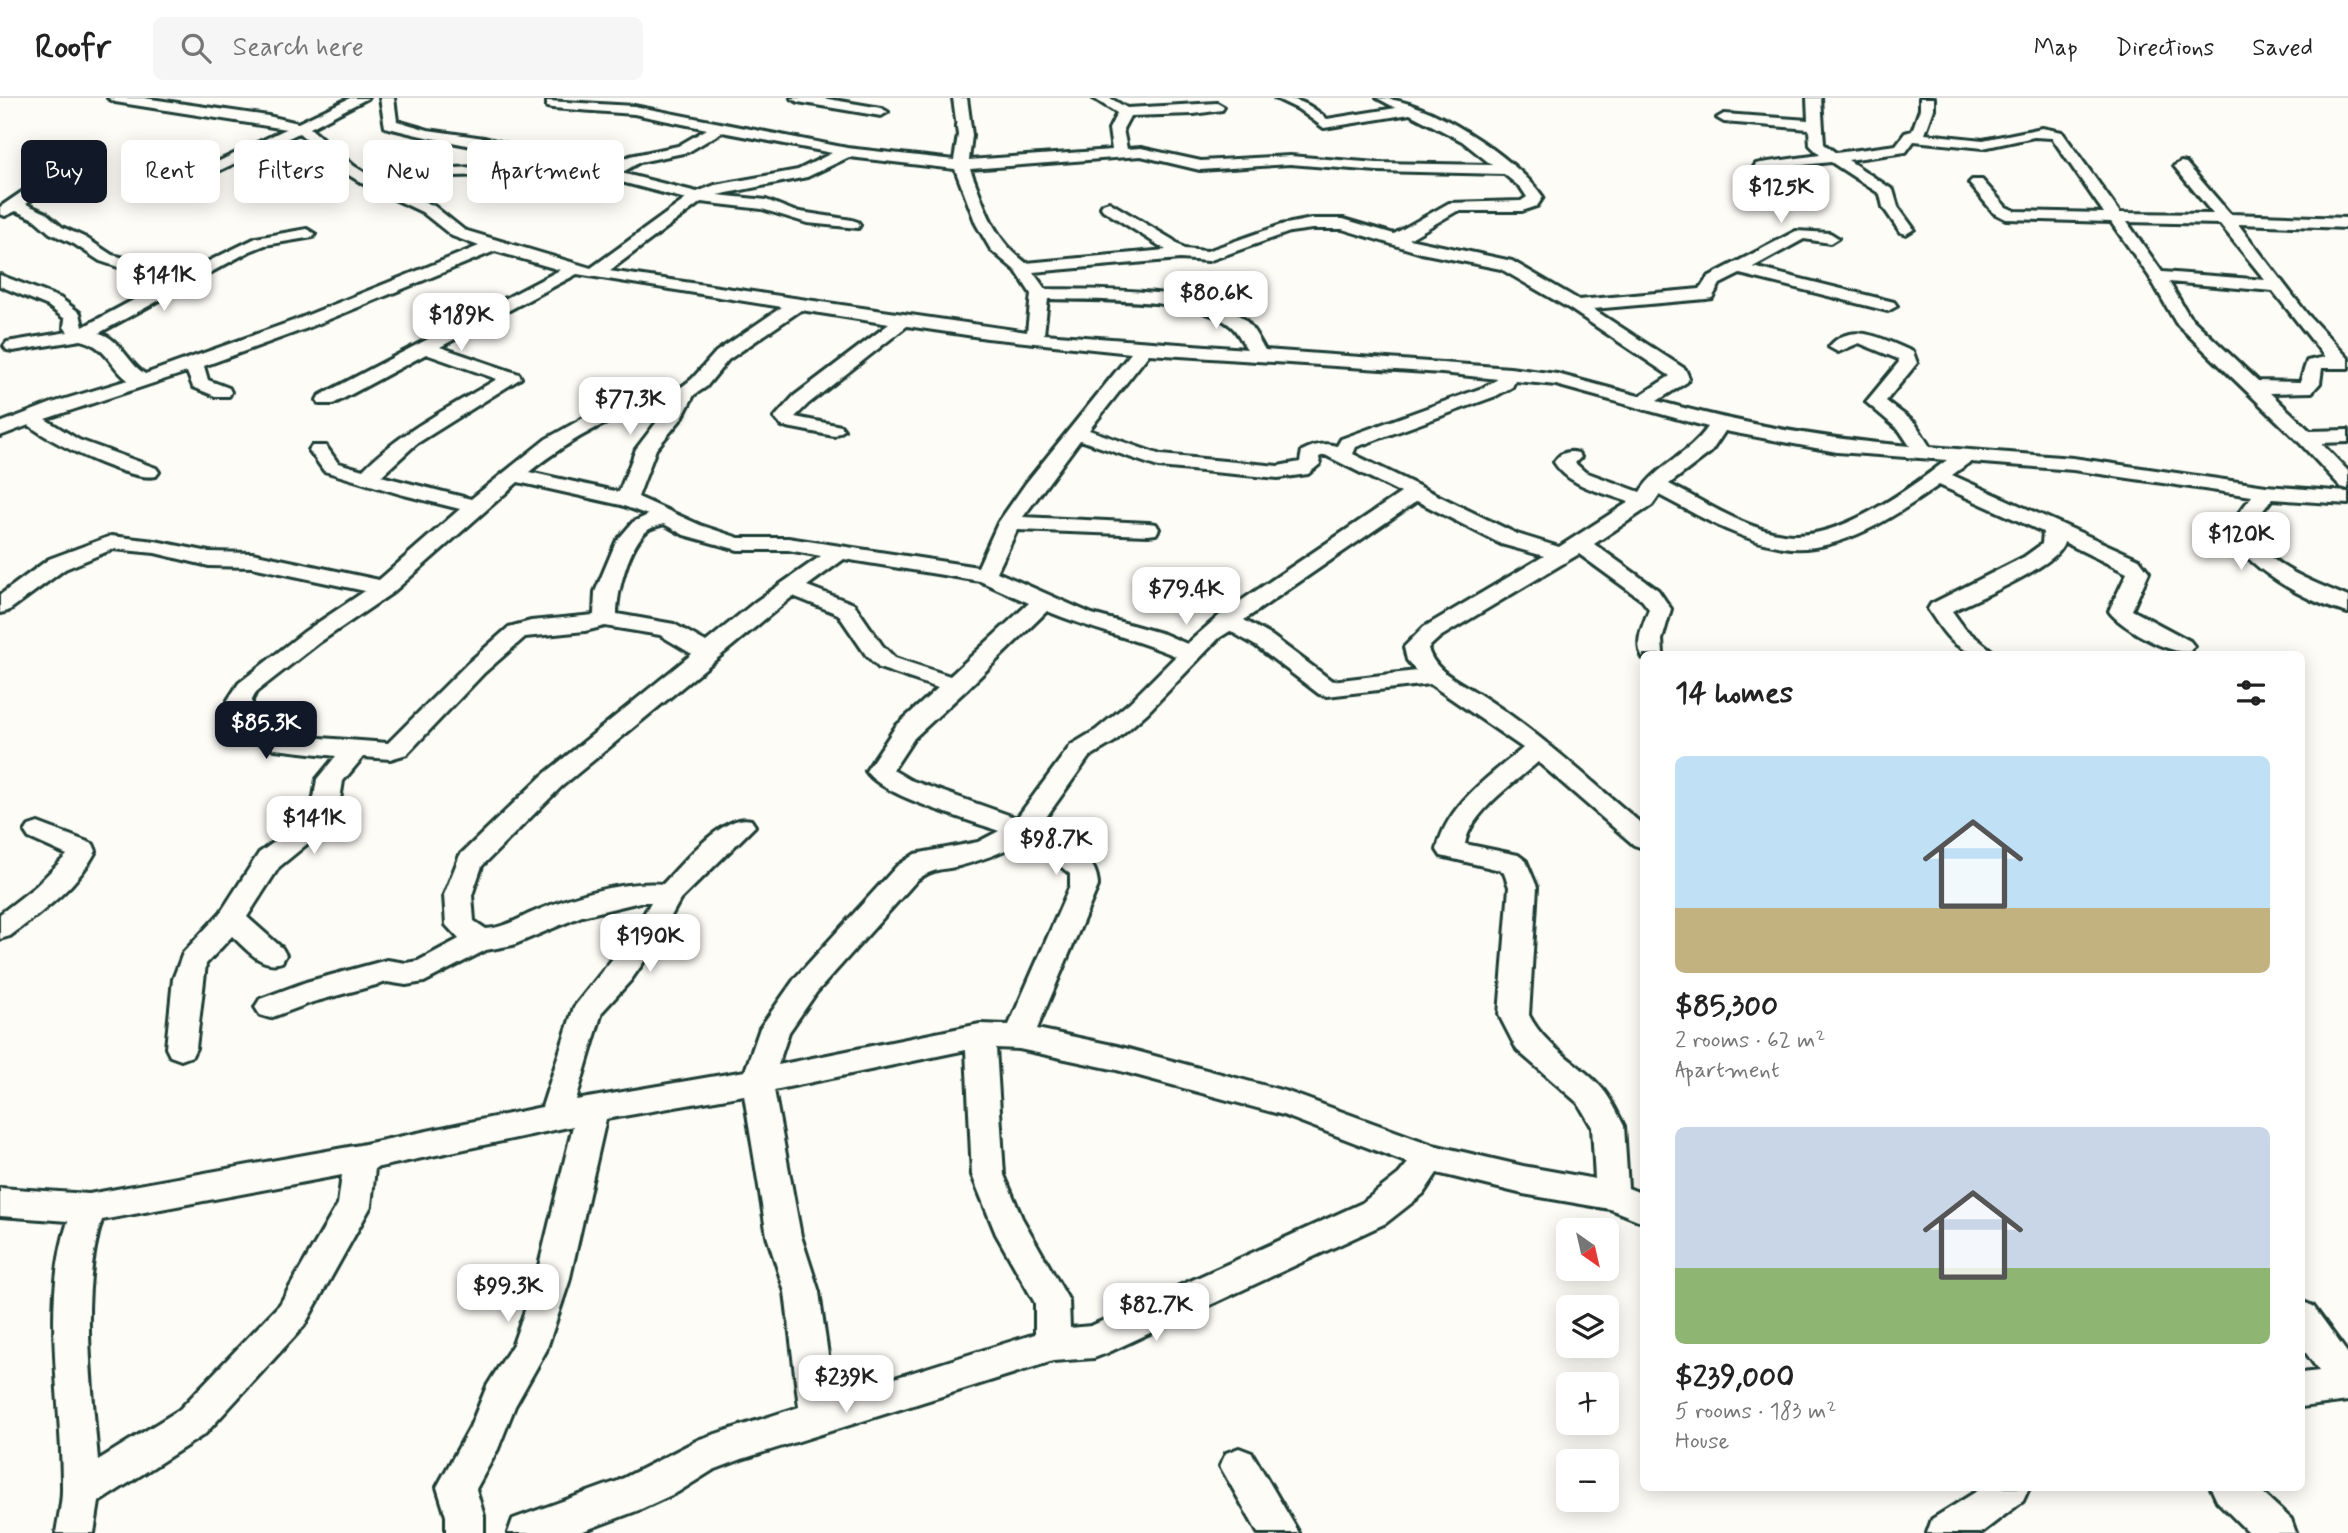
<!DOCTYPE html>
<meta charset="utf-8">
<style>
:root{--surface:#fff;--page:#f6f6f6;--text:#222;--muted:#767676;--line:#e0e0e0;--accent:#111827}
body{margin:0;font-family:Mynerve,sans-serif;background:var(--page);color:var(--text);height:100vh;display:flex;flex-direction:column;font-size:26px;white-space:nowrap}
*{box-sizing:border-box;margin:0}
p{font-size:23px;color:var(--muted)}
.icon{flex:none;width:38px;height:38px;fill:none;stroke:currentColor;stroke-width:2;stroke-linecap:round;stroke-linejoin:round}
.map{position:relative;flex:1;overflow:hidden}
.details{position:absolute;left:1640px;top:553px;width:665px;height:840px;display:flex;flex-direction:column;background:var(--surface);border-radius:10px;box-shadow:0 4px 18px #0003}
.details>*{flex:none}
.guide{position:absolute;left:21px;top:42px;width:665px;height:63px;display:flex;gap:14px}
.needle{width:46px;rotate:146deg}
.fabs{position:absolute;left:1556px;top:1120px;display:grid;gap:14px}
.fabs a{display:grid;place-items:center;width:63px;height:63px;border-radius:10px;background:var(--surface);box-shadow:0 4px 18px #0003;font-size:35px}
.price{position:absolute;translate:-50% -60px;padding:0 16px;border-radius:14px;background:#fff;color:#222;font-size:23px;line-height:46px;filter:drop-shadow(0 2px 4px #0008)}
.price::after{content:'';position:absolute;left:50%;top:42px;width:21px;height:16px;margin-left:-10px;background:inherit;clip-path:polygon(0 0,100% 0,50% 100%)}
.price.selected{background:var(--accent);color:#fff}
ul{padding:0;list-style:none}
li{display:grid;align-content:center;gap:14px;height:371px;padding:0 35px}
li span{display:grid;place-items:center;height:217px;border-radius:10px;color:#555}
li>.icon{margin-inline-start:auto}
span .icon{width:126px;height:126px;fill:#fffc;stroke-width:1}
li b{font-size:30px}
h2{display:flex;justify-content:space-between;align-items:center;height:84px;padding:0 35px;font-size:30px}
.chip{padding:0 24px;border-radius:10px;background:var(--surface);box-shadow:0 4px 18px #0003;font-size:24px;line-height:63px}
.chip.selected{background:var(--accent);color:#fff}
header{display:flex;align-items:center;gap:42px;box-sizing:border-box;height:98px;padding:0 35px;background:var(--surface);border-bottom:2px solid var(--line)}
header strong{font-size:33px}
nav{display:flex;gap:38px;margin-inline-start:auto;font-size:24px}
.search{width:490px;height:63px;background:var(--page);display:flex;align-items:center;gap:18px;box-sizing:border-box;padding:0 24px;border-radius:10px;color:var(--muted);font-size:26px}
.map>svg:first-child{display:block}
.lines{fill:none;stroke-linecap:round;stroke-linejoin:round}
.minor-casing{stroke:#1f3d34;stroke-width:6}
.minor{fill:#fdfcf7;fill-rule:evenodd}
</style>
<header>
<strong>Roofr</strong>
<div class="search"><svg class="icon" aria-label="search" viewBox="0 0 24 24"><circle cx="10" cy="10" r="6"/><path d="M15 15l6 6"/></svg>Search here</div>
<nav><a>Map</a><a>Directions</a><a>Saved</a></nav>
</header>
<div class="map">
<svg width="2348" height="1435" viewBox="0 0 2348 1435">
<rect width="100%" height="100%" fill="#fdfcf7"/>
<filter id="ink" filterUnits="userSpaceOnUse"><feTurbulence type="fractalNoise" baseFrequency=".0143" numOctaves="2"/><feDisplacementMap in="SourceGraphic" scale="14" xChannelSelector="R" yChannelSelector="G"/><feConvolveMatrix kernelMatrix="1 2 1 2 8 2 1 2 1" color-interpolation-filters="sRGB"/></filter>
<g filter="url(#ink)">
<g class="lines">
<g class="minor-casing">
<path id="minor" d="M108,0H144L268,18L298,25L350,0H368L310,30L354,68L375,81L434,108L464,132L591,170L686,101L553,66L500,77L403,79L401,76L403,73L408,72L500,68L536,62C486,49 435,43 385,29L380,0H394L397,23L428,32L484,40L606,71L630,58L678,48L707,31L634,16L552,10L547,9V3L634,8L847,50L954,62L958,37L953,0H967L972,37L969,62L1112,52L1109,31L1117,15L1093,0H1110L1127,10L1217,5L1224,9L1222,12L1194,16L1130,18L1123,31L1127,51L1141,50L1201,63L1290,58L1377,65L1492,67L1462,43L1410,16L1324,30L1298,11L1275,0C1299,0 1309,6 1327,21L1396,10L1377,0C1426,0 1516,59 1543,99L1537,108L1522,113H1457L1409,141L1512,163L1579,202L1700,191L1708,179L1796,133L1830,135L1838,140L1830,145L1804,141L1753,169L1894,204L1897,208L1888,213L1740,176L1720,186L1712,200L1706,201L1593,211L1685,271L1689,280L1687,284L1657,303C1741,326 1823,341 1910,348L1900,333L1866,304L1899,264L1898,261L1859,245L1838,254L1829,249C1852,221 1886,243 1913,254L1917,265L1886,303L1915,325L1930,349L2073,360L2266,388L2348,394V406L2272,401L2250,429C2262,468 2314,484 2348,499V515C2309,505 2240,469 2228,429L2252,398L2073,372L1970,364L1952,377L2139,461L2149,474L2132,512L2190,543L2194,548L2190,553C2171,558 2120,529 2109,513L2127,475L2064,444C2060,467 1975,502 1952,513L1965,531L1996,556C1958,559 1947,540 1928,511L1931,506L2024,459L2042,446L2043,434L1939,387C1897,417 1837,458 1783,449C1738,442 1698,417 1659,397L1652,407L1594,446L1658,492L1671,511L1662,542L1663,556H1643V560C1634,544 1643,528 1649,511L1642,502L1579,456L1440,539L1428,550C1433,573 1460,584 1479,596C1538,633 1589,682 1643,727V750L1634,747L1538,664C1515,684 1470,715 1465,746L1518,757L1526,763L1537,789L1529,917C1546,950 1574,961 1598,986C1609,997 1617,1014 1624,1028L1628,1090L1643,1096V1124L1610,1111L1523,1096L1437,1075L1423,1096L1386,1125L1107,1255L1094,1260L1053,1263L742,1361L713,1372L678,1394L639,1412L578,1435H508L513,1421L618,1383L700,1341L799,1309L785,1194L767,1138L744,997L606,1021L569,1184L546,1253L515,1308L498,1351L476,1391L484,1418V1435H446V1418L437,1389L470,1329L487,1288L513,1246L535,1184L573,1028L375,1070L371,1108L304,1228L205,1336L99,1404L94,1435H56C58,1421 62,1406 62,1392C63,1304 40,1209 68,1123L0,1118V1090L89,1096L360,1047L542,1009L574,909L633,835L651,804H640L582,818L513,847L486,852L424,884L406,887L387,884L313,904L270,920L260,917L255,909L260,901L306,884L387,862L406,865L418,863L459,841L446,827L444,797L460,757L543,677L692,556L660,537L605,528L585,533L525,539L484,575L407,656L390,661L363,659L343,683L338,714L334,720L312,742L279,769L247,819L282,850L286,857L282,864C261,871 247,851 232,838L206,866L196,950L192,958L181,962L170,958L166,950L173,881L183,855L221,814L259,755L294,730L312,711L317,681L336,658L275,651L231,634L228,629V602L239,585L304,534L365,493L252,469L209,468L155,455L113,451L65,471L8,513L0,515V497L49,461L111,438L155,443L209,454L252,455L379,482L460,411L400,396L324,373L309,352L312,348H326L338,365L363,372C401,333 451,309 497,281L426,256L333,306H319L317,302L319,298L560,172L495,153L305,231L204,268L208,282L229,290L231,294L229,298H215L193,289L187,274L45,321L79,342L156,370L159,374L156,378C132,384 49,344 29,327L0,338V325L52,305L128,282C110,268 106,248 81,242L13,253L7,252L4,248L7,244L68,234L64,229L65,221L48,208L0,188V177L60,200L80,215L83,229L152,192L141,190L136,178L121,170L100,163L74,146L50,135L34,121L16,113L5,118L0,116V109L54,72L59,71L66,75L26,106L46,115L62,129L86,140L112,157L133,162L149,171L154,183L164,185L256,140L307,131L315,136L313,139L265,147L250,153L99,235C121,241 127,265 145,276L293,223L479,148L452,138L422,114L365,87L344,74L299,35L212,76L205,72L207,69L286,31L115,4ZM722,34L832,55L798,72L715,87L697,94L621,75L640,64L688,54ZM1141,58L1200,72L1290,66L1377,73L1504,76L1521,90L1527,99L1521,103L1449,105L1394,136L1343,121H1312L1281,127L1207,153L1184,151L1173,142L1109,104L1103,106L1101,109L1103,112L1166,152L1026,165C991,138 986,110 970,71ZM849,59L955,71L976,126L991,152L1016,173L1031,196L1027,234L609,173L701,104L762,111L807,125L858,130L860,127L858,124L852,122L794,113L766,102L717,97L807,79ZM1312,131H1342L1421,155L1501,171L1570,211L1670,278L1639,298L1557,276L1510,270L1265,252C1259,242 1253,229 1244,221C1207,189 1094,192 1045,191L1033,174L1180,161L1208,163L1290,134ZM577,176L782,209L716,254L692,281L679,291L637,299L594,314L546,341L471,401L381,378L416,346L521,280L519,276L440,249ZM1048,201C1094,203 1196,198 1231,228C1238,234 1242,244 1247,251L1044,236ZM801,212L889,226L794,298L774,320L782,328L834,338L844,332L841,328L795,319L808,306L907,228L987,240L1131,255L1026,385L998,425L978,469L788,440H739L700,427L638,399L656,351L682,320L694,297L706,289L728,262ZM1149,256L1442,275L1498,281L1482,290L1341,341L1337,348C1325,344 1313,347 1302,353L1300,364L1278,368L1161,357L1089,332ZM1515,283L1556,287L1708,329C1689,357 1657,367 1640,394L1585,374L1575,365L1581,359L1578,355C1568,352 1560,355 1554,364C1569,389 1603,394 1629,404L1559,449L1517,436L1353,356L1356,349L1496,298L1512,289ZM673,303L636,351L619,394L529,374C573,339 618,314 673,303ZM1725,333L1837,354L1947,362C1906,393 1836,445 1783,436C1743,430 1705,404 1669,386L1711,354ZM1080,342L1158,369L1278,380L1308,376L1320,366L1319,359L1325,357L1401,395L1220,517L1187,546L1164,536L1092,516L997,474L1017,432L1148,437L1156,436L1159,431L1156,426L1148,425L1023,419ZM518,384L621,407L648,417L633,424L616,444L595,494L594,517L531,523L509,529L468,565L388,645L294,638L252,625V602L256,594L320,544L392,495ZM1417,403L1501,446L1544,458L1424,529L1404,549L1407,562L1416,573L1332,583L1272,538L1244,522ZM664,426L684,437L738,452H788L821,458L755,504L706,544L674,526L617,516C617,494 629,446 648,432C652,429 659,428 664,426ZM844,461L980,483L1029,505L950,578L895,560L882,547L854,506L807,488ZM793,498L838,516L866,557L879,570L938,590L896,628L866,673C883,699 968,721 999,733L978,744L915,756L897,768L796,879L760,930L745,973L576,1002L602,914L631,882L654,849L680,802L755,728L751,722C724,714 681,767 663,786C621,783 575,797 536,813C519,820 505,830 486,831L474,823L472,797L482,768L561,689ZM1047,513C1089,531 1133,540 1176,558L1130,604L1096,632L1071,647L1017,720L910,682L893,672L914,640L965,593ZM1230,533L1256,548L1319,596L1327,598L1430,586L1523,650C1490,678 1446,707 1437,752L1441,758L1500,772L1504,775L1509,789L1499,917L1517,952L1578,1005L1592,1029L1595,1081L1523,1068L1433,1047L1288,994L1117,948L1037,931L1098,788C1098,757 1064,741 1039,729L1089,659L1114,644L1148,614L1219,540ZM1023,743L1046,756L1070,776V788L1009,927L980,926L778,967L789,934L816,895L917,782C935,769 940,773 959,768C982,762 1002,755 1023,743ZM996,950L1019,951L1117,972L1283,1017L1408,1065L1399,1076L1362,1105L1091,1228L1070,1230L1069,1203L1022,1120L1004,1077ZM966,952L972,1077L996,1136L1035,1205V1236L834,1299L819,1194L801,1138L774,992ZM342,1077L338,1106L280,1206L179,1312L98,1362C92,1288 79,1193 102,1122Z
M791,0H822L881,10L888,14L881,18L798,4Z
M1807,0H1821L1824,46L1836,55L1896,47L1905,35L1912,33L1920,11V0H1934V11L1925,36L1983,42L2042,30L2062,34L2120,115L2213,116L2174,68L2181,64L2186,65L2230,116L2348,120V130L2238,126L2307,216L2348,260V270H2322L2320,285L2312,294L2270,295L2310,333L2348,332V344L2321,345L2348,373V391L2341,389L2298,343L2176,225L2149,178L2111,124L2006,121L1994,115L1969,85L1972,82H1982L2006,109L2015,113L2104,115L2052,40L2034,39L1983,50L1914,43L1906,54L1848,62L1893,92L1898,109L1914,131L1906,136L1900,134L1883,109L1880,96L1831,64L1756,72L1754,69L1756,66L1761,65L1820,57L1810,47L1809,31L1724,24L1717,20L1724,16L1808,22ZM2127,124L2220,126L2265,182L2162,174ZM2169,184L2273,193L2325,259L2307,263L2300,284L2258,283L2189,218Z
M38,725L93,746L96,753C77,789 42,814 10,838L0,841V816L36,788L67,757L29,740L25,734L29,728Z
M2301,1203L2313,1208L2348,1256V1303L2301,1309V1275L2319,1273L2301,1248Z
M1239,1350L1252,1355L1299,1435H1258L1220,1368L1226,1355Z
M1982,1390H2029L2023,1403L1981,1435H1927L1932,1421Z
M2211,1390H2257L2291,1421L2296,1435H2249L2217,1403Z"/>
</g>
<use href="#minor" class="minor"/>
</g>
</g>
</svg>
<div class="fabs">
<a><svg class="needle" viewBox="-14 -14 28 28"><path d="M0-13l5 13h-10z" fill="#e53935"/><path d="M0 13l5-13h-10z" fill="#767676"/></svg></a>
<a><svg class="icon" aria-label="layers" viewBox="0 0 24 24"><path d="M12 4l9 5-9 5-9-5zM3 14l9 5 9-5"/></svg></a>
<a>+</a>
<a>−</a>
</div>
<b class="price" style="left:1781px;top:127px">$125K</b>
<b class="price" style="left:164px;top:215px">$141K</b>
<b class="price" style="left:1216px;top:233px">$80.6K</b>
<b class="price" style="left:461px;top:255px">$189K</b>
<b class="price" style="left:630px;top:339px">$77.3K</b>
<b class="price" style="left:2241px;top:474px">$120K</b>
<b class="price" style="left:1186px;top:529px">$79.4K</b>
<b class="price selected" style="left:266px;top:663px">$85.3K</b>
<b class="price" style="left:314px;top:758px">$141K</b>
<b class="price" style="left:1056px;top:779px">$98.7K</b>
<b class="price" style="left:650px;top:876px">$190K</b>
<b class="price" style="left:508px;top:1226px">$99.3K</b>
<b class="price" style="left:1156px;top:1245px">$82.7K</b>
<b class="price" style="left:846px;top:1317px">$239K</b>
<div class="guide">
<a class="chip selected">Buy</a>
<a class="chip">Rent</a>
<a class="chip">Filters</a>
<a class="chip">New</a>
<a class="chip">Apartment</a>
</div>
<section class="details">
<h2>14 homes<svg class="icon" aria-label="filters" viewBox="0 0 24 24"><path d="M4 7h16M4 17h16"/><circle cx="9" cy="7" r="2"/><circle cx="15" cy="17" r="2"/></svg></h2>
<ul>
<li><span style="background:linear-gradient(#bfe0f5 70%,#c2b280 0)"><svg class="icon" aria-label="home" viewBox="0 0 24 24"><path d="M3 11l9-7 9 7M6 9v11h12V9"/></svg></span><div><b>$85,300</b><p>2 rooms · 62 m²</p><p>Apartment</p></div></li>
<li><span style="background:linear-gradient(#c9d6e8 65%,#8fb573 0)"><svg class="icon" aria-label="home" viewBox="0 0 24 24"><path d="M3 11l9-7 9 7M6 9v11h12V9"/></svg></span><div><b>$239,000</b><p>5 rooms · 183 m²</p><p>House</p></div></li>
</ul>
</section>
</div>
